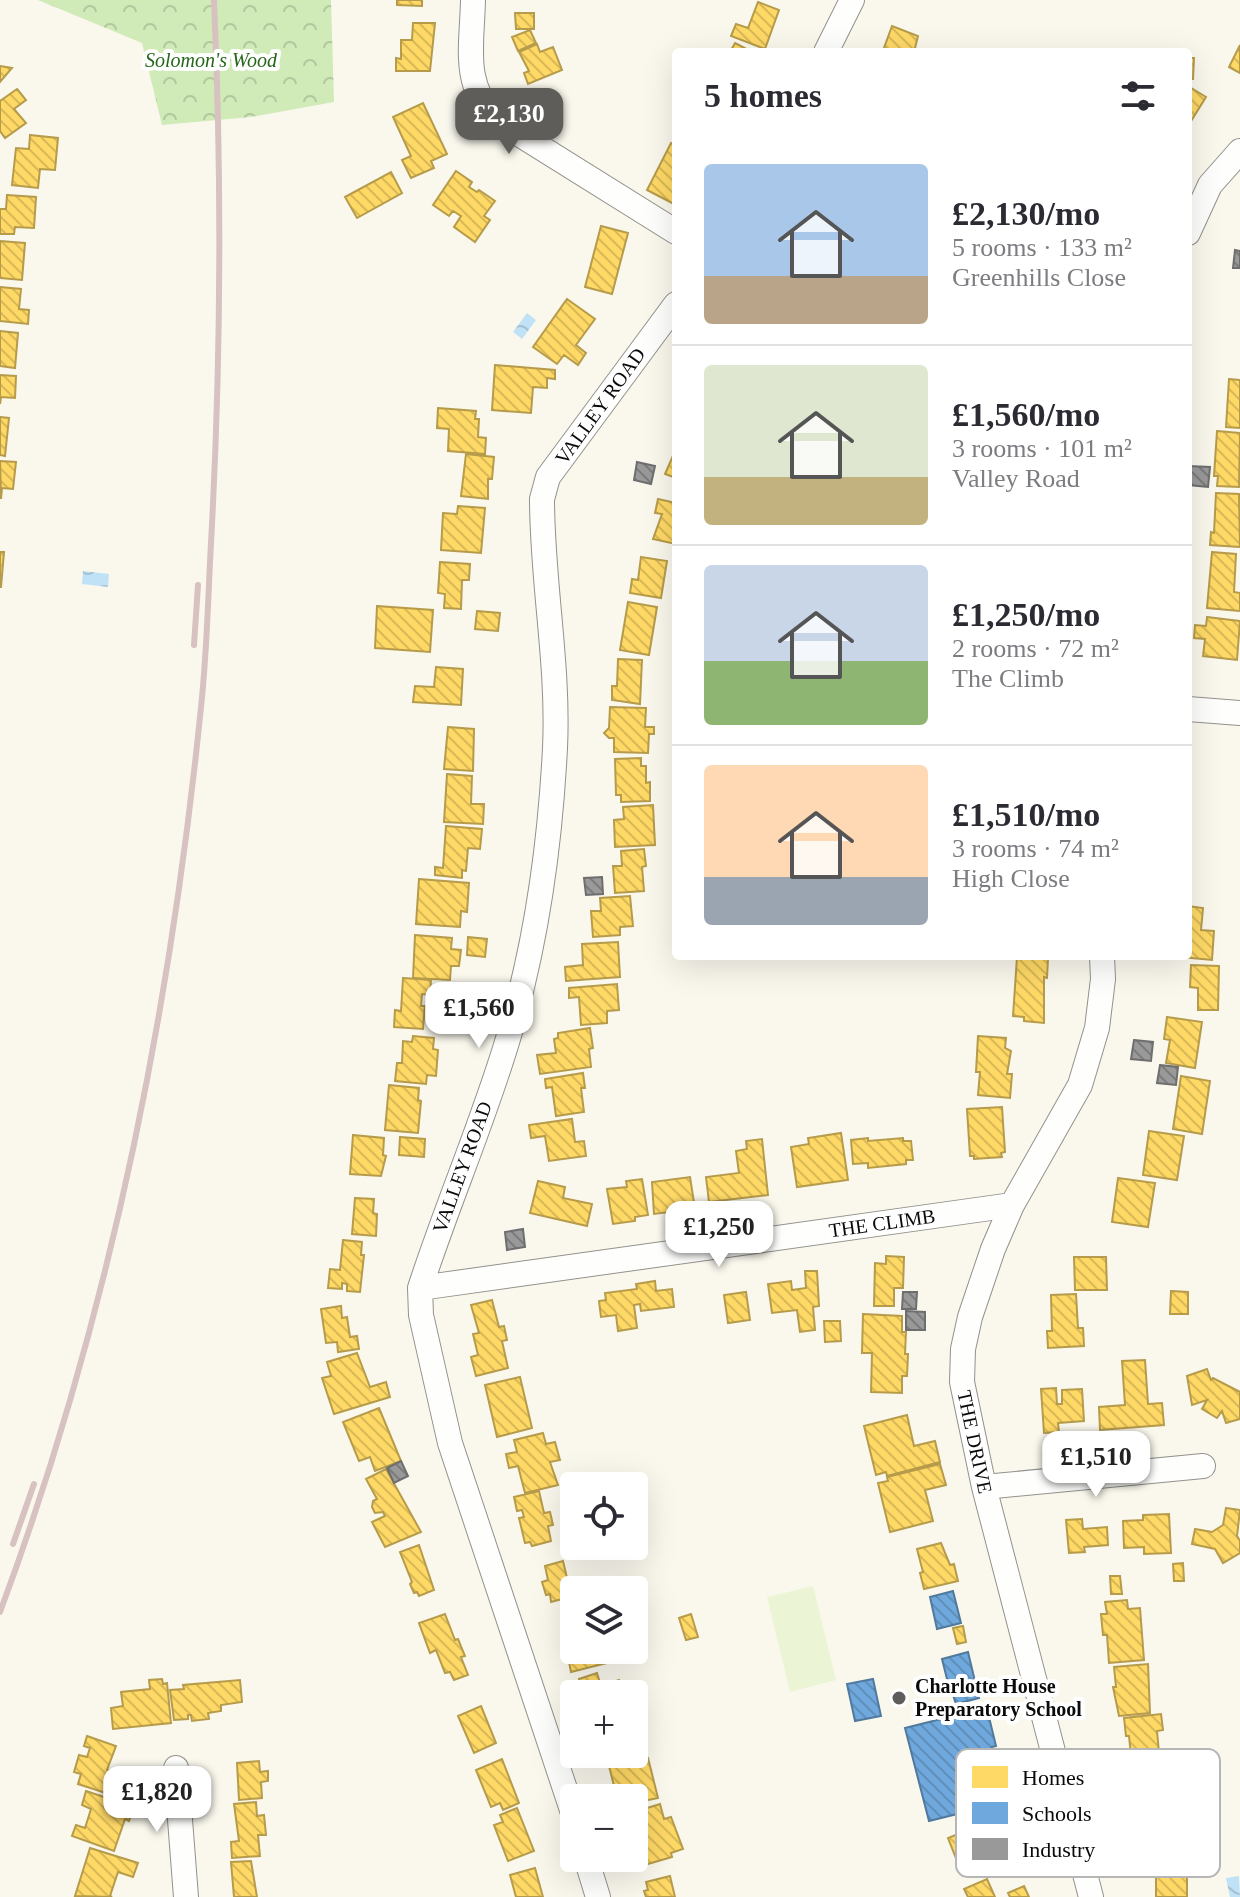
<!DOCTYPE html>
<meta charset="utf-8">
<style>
:root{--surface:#fff;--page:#f7f7f7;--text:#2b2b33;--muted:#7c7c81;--line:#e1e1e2;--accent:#5e5d59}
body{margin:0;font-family:Georgia,serif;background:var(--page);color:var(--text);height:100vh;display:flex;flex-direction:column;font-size:30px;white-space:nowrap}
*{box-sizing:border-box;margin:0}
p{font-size:26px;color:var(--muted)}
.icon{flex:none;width:44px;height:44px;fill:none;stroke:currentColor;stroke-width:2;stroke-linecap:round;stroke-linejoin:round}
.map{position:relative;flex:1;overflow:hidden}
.drawer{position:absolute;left:672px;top:48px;width:520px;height:912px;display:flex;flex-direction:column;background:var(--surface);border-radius:8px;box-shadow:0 8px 32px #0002}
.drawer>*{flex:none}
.buttons{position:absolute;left:560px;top:1472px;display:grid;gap:16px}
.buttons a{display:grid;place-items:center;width:88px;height:88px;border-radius:8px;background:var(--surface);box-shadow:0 8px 32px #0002;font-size:40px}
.price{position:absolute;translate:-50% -68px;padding:0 18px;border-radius:16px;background:#fff;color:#222;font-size:26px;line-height:52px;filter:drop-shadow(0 2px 4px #0008)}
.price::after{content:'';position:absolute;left:50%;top:48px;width:24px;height:18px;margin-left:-12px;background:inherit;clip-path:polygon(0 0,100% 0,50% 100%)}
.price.current{background:var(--accent);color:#fff}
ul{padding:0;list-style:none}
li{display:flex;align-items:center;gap:24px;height:200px;padding:0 32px}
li+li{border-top:2px solid var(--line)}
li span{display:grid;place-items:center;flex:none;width:224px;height:160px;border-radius:8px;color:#555}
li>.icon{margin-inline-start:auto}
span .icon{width:96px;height:96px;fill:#fffc;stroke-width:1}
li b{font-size:34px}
h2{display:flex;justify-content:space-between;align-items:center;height:96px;padding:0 32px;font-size:34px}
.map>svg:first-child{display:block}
.forest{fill:url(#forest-crowns)}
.pitch{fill:#ebf5d5}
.water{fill:url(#water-waves)}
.homes{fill:url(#homes-back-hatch);stroke:#b69b4a;stroke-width:2}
.schools{fill:url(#schools-back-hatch);stroke:#51799d;stroke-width:2}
.industry{fill:url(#industry-back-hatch);stroke:#6e6e6e;stroke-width:2}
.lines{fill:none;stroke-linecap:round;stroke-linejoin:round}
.minor-casing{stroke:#92918c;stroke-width:26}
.minor{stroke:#fefefc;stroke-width:24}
.rail{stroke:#d7c2c1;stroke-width:6}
.poi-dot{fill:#5e5d59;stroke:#fff;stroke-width:3}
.labels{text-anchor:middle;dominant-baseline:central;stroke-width:8;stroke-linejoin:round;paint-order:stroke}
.park-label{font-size:20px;font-style:italic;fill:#246617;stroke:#fff}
.street-label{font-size:20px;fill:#0a0a0a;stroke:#fff}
.poi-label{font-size:20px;font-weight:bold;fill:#0a0a0a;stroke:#fff;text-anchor:start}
.key{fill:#fff;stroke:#b6b6b6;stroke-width:2}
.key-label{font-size:22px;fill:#0a0a0a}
</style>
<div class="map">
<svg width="1240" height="1897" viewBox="0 0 1240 1897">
<defs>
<pattern id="forest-crowns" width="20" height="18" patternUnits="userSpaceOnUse" patternTransform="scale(2)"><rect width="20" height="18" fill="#d0eab8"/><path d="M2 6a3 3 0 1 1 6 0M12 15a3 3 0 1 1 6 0" fill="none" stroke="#b1c79d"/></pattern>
<pattern id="water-waves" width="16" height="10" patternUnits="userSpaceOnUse" patternTransform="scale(2)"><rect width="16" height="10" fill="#c0e2f7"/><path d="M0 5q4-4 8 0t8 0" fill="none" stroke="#a4c1d2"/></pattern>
<pattern id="homes-back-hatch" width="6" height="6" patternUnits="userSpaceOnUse" patternTransform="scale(2)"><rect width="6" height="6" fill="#ffd966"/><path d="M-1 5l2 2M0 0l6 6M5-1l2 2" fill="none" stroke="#d9b957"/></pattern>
<pattern id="schools-back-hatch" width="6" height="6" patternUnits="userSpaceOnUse" patternTransform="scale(2)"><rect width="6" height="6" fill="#6fa8dc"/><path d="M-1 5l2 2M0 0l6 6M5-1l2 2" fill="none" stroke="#5f8fbb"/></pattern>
<pattern id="industry-back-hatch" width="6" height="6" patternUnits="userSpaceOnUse" patternTransform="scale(2)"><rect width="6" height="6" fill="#999"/><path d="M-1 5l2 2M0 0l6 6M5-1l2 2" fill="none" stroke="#7b7b7b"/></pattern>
</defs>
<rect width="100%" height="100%" fill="#faf8ed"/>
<path class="forest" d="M38,0H331L334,102L251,117L162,125L142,43Z"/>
<path class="pitch" d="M813,1586L836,1680L790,1692L767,1597Z"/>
<path class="water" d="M527,313L536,320L522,339L513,332Z
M83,571L109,574L108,587L82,584Z
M1239,1876L1240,1897H1230L1226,1878Z"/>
<path class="homes" d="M397,0H422V6L397,5Z
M758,2L779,10L765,49L731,36L736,24L748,28Z
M515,13H534V29H516Z
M413,23H435L430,71H396V58L401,59V40H412Z
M892,26L918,36L914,52H888L889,50L884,48Z
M530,30L536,43L518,51L512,37Z
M735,43L752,52H730Z
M537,44L540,52L553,47L562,70L528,84L524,73L529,71L519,52Z
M1240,45V73L1229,67Z
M1188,58H1194L1193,79H1188Z
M0,66L12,68L0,82Z
M1188,86L1206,97L1188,126Z
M17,89L26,100L14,109L26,123L5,138L0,131V101Z
M423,103L447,154L431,161L434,168L411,178L402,160L411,156L393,117Z
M30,135L58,138L55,170L40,169L38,188L12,185L16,148L29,149Z
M671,143L676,145V205L647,190Z
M456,171L472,182L469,187L477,192L479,190L495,201L484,216L490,220L475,242L454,227L461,216L453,211L449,216L433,205Z
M391,172L402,193L357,218L345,197Z
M7,195L36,197L34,228L15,227L14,234H0V209H6Z
M601,226L628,233L612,294L585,287Z
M0,241L25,243L22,280L0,278Z
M0,287L21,289L19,309L29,310L28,324L0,321Z
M567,299L595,319L576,345L586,353L578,365L564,355L557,364L533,347Z
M0,331L18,333L15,368L0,366Z
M495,365L555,370V379L547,378V388L533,387L531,413L492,410Z
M0,375L16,376L15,398L1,397L0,404Z
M1229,379L1240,380V428L1226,427Z
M438,408L476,411L475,419H479L478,437L486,438L485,454L448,451L449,429L437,428Z
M0,417L9,418L5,456L0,455Z
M1217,431L1240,433L1239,487L1217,486L1218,476H1214Z
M676,449V478L665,474Z
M466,454L494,457L492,479H488V499L461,496Z
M0,461L16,462L13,489L2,488L1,499Z
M1216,493L1239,494L1240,547L1210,545L1211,532L1214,533Z
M658,499L676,503V544L653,539L662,514L655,513Z
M458,506L485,508L481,553L441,550L443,513L457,514Z
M0,552H4L1,587H0Z
M1212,552L1236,554L1234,592L1240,593V611L1207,608Z
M641,557L667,561L661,598L630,593L632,579L638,580Z
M440,562L470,564L469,580H462L461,609L444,608L445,594L438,593Z
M628,602L657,607L649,655L620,650Z
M377,606L433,610L430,652L375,648Z
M477,611L500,613L498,631L475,629Z
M1207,617L1240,621L1237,660L1203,656L1205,639L1194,638L1195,625L1206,626Z
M618,659L642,660L640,704L612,700V686H617Z
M436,667L463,669L461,705L413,702L415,686L434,687Z
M610,707L646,708L645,727H654V734H649L648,753L614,752V738H609L604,733L609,728Z
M448,727L474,729L473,771L444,769Z
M641,758V766H646V783L650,782V801L621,802V795H616L615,759Z
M447,774L472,776L471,804H484L483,824L444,822Z
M653,805L655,845L615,847L614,820L624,819L623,807Z
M446,826L482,829L480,849L468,848L466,871L462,870V878L435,875V867L443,868Z
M644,849L646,866L642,867L644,891L615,893L613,866H622L621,851Z
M419,879L469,883L467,912L461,911L460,927L416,924Z
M630,896L633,926L620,927V935L593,937L591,911H601L600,898Z
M1188,906L1203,908L1201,930L1214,931L1212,960L1180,957L1188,956Z
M415,935L452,938L451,949L461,950L459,966H451L450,980L413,978Z
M468,937L487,939L485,957L467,955Z
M618,942L620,977L566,981L565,967L583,965L582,944Z
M1017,957L1048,959L1047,978L1044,977V1023L1024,1021V1017L1013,1016Z
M1191,965L1219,966L1218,1010H1198V988L1190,987Z
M403,978L431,980L430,995L422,994L421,1006H425L423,1029L394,1027L395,1010L401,1011Z
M617,984L619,1010L607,1011V1023L581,1025L579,997L569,998V988Z
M1167,1017L1202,1022L1195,1068L1166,1063L1170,1040L1164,1039Z
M590,1028L593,1048L589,1049L591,1067L540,1074L537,1055L556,1053L554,1039L558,1038V1033Z
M413,1036L434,1038L433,1049L438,1050L436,1076L427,1075L426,1084L395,1081L397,1063H402L403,1041L412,1042Z
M978,1036L1006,1038L1005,1048L1011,1051L1007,1074H1012L1010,1098L978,1095L980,1072H976Z
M583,1073L585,1088H581L584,1112L556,1116L552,1087L546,1088L545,1079Z
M1181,1076L1210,1081L1202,1134L1173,1129Z
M389,1085L419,1088L418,1100L421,1101L418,1133L385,1130Z
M1002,1107L1005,1152L1001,1153L1002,1157L974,1159V1156H970L967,1109Z
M572,1119L575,1142L584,1141L586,1156L549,1161L545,1136L531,1138L529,1125Z
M1149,1131L1184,1136L1177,1180L1143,1175Z
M841,1133L848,1180L797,1187L791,1147L809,1144L808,1138Z
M353,1135L384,1138L383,1155L386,1156L381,1176L350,1174Z
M400,1137L425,1139L424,1157L399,1155Z
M868,1138V1141L903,1138V1141H911L913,1160H906V1164L868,1168V1163L853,1164L851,1140Z
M762,1139L768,1195L709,1202L706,1177L739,1173L736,1151L747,1149L746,1141Z
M690,1177L695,1209L654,1214L652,1182Z
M1118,1178L1155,1183L1148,1227L1112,1222Z
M642,1179L648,1215L635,1217V1221L613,1224L607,1189L627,1187L626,1181Z
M538,1181L565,1187L563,1198L592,1204L587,1226L530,1213Z
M355,1198L374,1199L373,1213L377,1214L376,1236L352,1234Z
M343,1240L362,1242L361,1255H364L360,1292L347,1291V1284L342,1283V1289L328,1288L330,1269L340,1270Z
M886,1256L904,1257L903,1288H894V1306H874L875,1263L886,1264Z
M1074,1257H1106L1107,1290H1075Z
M805,1271H817L819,1306L813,1307L815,1330L800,1332L797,1310L772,1313L768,1284L791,1281L792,1290L806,1288Z
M655,1281L656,1291L672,1289L674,1307L641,1311L640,1304L634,1305L637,1328L618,1331L616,1315L601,1317L599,1301L606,1300L605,1293L637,1289L636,1284Z
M1171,1291L1188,1292V1314H1170Z
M746,1292L750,1320L728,1323L724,1295Z
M1076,1294L1078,1328H1083L1084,1346L1048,1348L1047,1331H1052L1051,1295Z
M492,1300L499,1327L504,1326L507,1340L502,1341L508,1368L476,1376L471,1357L478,1355L473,1334L479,1333L471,1305Z
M341,1306L342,1318L347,1317L350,1337L357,1336L359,1349L338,1352L337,1342L326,1343L321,1309Z
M863,1314L902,1316V1332H906L905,1354H908L907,1376H902V1393L871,1392L872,1353H862Z
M824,1321H840L841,1341L825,1342Z
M357,1353L370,1387L386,1382L390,1397L334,1414L322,1378L331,1376L327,1362Z
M1145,1360L1148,1404L1162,1403L1164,1425L1100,1430L1099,1407L1125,1405L1122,1361Z
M1207,1369L1211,1380L1213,1378L1240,1392V1419L1226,1423L1222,1411L1217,1418L1202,1409L1207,1400L1192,1405L1187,1376Z
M520,1377L532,1428L497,1437L485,1385Z
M1056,1388L1057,1404H1062V1390L1082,1389L1084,1421L1058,1423L1059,1432L1044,1433L1041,1389Z
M379,1408L401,1461L375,1471L370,1457L359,1461L343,1422Z
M907,1415L914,1446L935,1441L940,1462L887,1476L886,1472L876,1475L864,1426Z
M543,1433L546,1444L555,1442L560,1460L550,1462L558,1485L525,1493L518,1466L509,1468L506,1454L517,1452L514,1440Z
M940,1464L946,1485L925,1490L933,1521L890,1532L878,1483L888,1481L887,1477Z
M386,1469L421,1532L385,1547L372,1522L385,1516L383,1512L375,1513L372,1507L373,1501L377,1499L366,1479Z
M539,1491L544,1513L550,1512L553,1525L548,1526L551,1541L532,1546L530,1542L525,1543L519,1518L524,1517L522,1510L517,1511L514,1497Z
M1226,1508L1240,1510L1237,1536L1240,1541V1553L1223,1563L1215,1549L1192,1544L1195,1529L1212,1532L1223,1525Z
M1169,1514L1171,1553L1144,1554V1547L1124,1548L1123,1521L1143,1520V1515Z
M1082,1519L1083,1529L1107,1527L1108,1545L1084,1547L1085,1552L1069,1553L1066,1520Z
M941,1543L950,1565L954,1564L958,1581L924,1589L920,1573L923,1572L917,1549Z
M419,1545L434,1590L419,1596L417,1592L414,1593L410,1584L412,1582L400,1552Z
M563,1561L567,1578L571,1577L574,1599L571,1600L570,1597L551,1602L550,1594L546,1595L542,1582L548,1580L545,1566Z
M1183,1563L1184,1581H1174L1173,1564Z
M1110,1576H1120L1122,1594H1111Z
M1127,1600L1128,1609L1140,1608L1144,1660L1109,1663L1107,1635H1103L1101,1614H1107L1105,1602Z
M445,1614L455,1640L458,1639L465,1656L461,1657L468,1675L454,1680L450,1672L445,1673L436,1650L430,1653L419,1623Z
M691,1614L698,1637L686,1640L679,1618Z
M574,1623V1650H612L613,1654L634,1650L635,1656L571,1672L567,1652L572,1650L566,1625Z
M963,1626L966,1642L957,1644L953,1628Z
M1148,1664L1150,1713L1119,1716L1113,1687H1116L1114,1667Z
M597,1673L601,1686L619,1680L623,1694H584L579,1679Z
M162,1679L163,1684L167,1683L171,1723L113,1729L111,1708L123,1706L121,1692L150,1689L149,1680Z
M240,1680L242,1702L221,1705V1711L208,1713L209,1719L192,1721L191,1715H188V1719L174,1720L170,1690L184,1689L183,1685Z
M481,1706L496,1743L474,1753L458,1716Z
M1161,1714L1163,1730L1157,1731L1160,1763L1132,1766L1129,1736H1126L1124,1718Z
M634,1731L642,1759L648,1758L658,1798L634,1803V1798H617L606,1754H634Z
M87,1736L116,1746L107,1770L113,1772L111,1779L120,1782L115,1796L78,1784L81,1774L74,1772L79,1755L87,1757L90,1748L84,1746Z
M502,1759L519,1803L503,1810L500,1803L491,1807L476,1770Z
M259,1761L260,1772L268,1771V1781L261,1782L262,1798L239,1800L237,1763Z
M86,1791L134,1807L129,1821L125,1819L114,1851L72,1836L76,1825L85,1828L91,1809L82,1805Z
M256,1802L257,1816L264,1815L266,1835H258L260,1856L232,1858L231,1842L239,1841L234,1804Z
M660,1804L664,1819L671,1817L683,1849L671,1853L672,1857L641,1866L634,1851V1812Z
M517,1808L534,1851L508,1861L494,1825L503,1822L500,1815Z
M1005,1815L1012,1832L979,1845L982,1854L984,1853L987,1866L963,1876L948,1838Z
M90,1848L138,1863L133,1877L118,1872L110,1896L112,1897L75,1896Z
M251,1861L257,1897H234L231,1862Z
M535,1868L543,1897H516L510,1875Z
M1187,1873V1897H1156V1874Z
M670,1876L675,1897H646L644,1891L648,1890L646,1882Z
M987,1879L995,1897H968L964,1889Z
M1024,1886L1029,1897H1010L1008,1893Z"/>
<path class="schools" d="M953,1591L961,1623L937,1629L930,1597Z
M968,1652L979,1698L956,1704L953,1695H951L942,1659Z
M873,1679L881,1716L855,1721L847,1684Z
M981,1709L983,1714L988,1713L996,1746L992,1747L994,1755L998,1754L1010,1801L929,1821L905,1728Z"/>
<path class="industry" d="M1235,250L1240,251V268H1233Z
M637,462L655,466L651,484L634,480Z
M1188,466L1210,467L1208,487L1188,485Z
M602,877L603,894L586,895L584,878Z
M1134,1040L1153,1042L1151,1061L1131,1059Z
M1160,1065L1178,1067L1176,1085L1157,1083Z
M523,1229L525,1247L507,1250L505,1232Z
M903,1292H917L916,1309H902Z
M906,1311L925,1312V1330H906Z
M401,1461L408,1476L394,1483L387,1468Z"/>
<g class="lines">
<g class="minor-casing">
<path id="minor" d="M473,0C472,47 462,82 495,119L676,232
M826,52L852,0
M1188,233L1210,185L1240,151
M1188,709L1240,713
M420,1288L1012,1205
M984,1487L1203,1466
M176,1768L186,1897
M574,1816L450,1443L421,1315L420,1288C447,1205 482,1125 507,1042C536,947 550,846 555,748C559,664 542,582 542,499L548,477L676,304
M586,1858L598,1897
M1091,1897L984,1487L962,1382L963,1349L970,1317L993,1249L1012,1205L1080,1085L1097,1028L1103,979L1102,956"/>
</g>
<use href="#minor" class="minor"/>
<path class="rail" d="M194,645L198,585
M13,1544L34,1484
M0,1612C108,1322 170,1015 201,707C207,653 208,597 211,543C221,362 222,181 214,0"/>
</g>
<circle class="poi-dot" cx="899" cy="1698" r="8"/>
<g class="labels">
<g class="park-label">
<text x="211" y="60">Solomon's Wood</text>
</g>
<g class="street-label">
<text transform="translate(600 406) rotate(-54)">VALLEY ROAD</text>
<text transform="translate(462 1167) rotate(-70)">VALLEY ROAD</text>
<text transform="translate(882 1223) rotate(-8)">THE CLIMB</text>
<text transform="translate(975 1442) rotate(78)">THE DRIVE</text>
</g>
<g class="poi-label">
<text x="915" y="1686">Charlotte House<tspan x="915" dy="23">Preparatory School</tspan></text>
</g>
</g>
<rect x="956" y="1749" width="264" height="128" rx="12" class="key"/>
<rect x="972" y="1766" width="36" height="22" fill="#ffd966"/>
<rect x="972" y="1802" width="36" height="22" fill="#6fa8dc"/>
<rect x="972" y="1838" width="36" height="22" fill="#999"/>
<g class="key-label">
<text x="1022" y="1785">Homes</text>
<text x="1022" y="1821">Schools</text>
<text x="1022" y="1857">Industry</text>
</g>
</svg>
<div class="buttons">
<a><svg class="icon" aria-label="locate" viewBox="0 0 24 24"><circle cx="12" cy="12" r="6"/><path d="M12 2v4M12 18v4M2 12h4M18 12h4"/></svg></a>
<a><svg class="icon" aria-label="layers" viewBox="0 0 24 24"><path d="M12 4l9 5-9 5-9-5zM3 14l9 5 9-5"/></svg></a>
<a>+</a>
<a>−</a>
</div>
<b class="price current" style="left:509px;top:156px">£2,130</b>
<b class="price" style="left:479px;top:1050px">£1,560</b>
<b class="price" style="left:719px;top:1269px">£1,250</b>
<b class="price" style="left:1096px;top:1499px">£1,510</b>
<b class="price" style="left:157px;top:1834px">£1,820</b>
<section class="drawer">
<h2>5 homes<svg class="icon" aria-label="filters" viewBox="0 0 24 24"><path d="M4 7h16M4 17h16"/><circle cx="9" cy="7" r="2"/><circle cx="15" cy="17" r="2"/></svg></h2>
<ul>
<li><span style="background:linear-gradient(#a9c7e8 70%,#b9a48a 0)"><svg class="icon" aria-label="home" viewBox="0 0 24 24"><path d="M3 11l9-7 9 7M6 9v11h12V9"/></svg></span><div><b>£2,130/mo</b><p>5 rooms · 133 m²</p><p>Greenhills Close</p></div></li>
<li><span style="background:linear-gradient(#dfe7d0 70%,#c2b280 0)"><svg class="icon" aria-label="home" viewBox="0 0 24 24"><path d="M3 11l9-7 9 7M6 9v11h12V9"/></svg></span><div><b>£1,560/mo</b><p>3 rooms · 101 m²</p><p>Valley Road</p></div></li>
<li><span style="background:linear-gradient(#c9d6e8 60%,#8fb573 0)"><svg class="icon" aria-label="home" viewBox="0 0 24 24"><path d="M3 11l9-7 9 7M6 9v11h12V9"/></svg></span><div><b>£1,250/mo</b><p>2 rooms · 72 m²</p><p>The Climb</p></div></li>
<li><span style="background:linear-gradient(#ffd9b3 70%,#9aa5b1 0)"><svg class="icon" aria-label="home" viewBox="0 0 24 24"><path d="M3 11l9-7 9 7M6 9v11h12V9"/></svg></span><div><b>£1,510/mo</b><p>3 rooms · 74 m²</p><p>High Close</p></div></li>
</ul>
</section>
</div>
